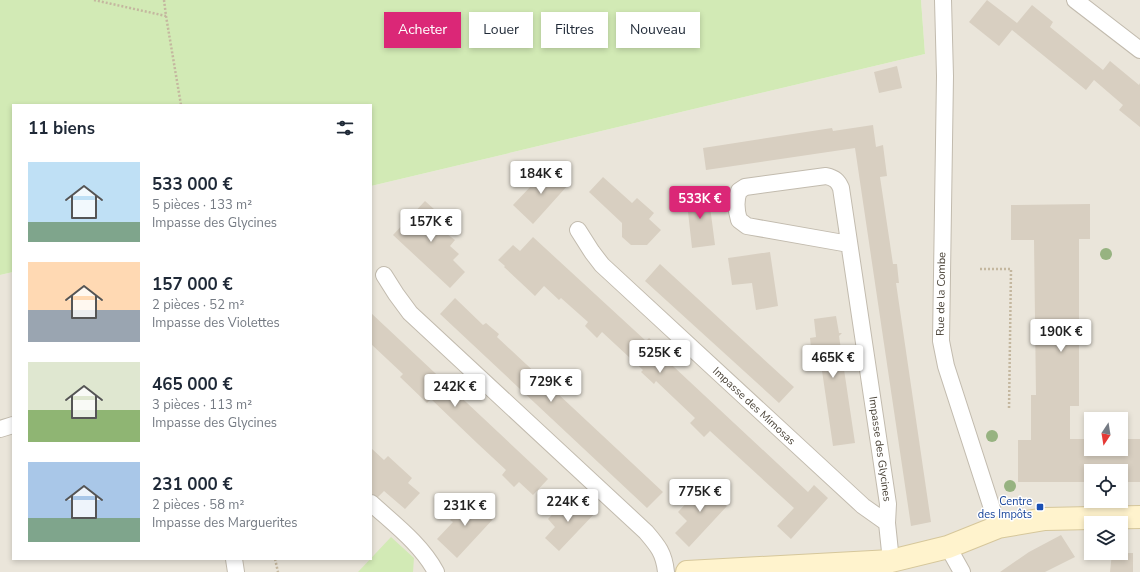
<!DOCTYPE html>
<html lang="fr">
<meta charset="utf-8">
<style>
:root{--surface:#fff;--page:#f2f2f3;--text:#1f2937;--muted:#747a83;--accent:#db2777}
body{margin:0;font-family:"Nunito Sans",sans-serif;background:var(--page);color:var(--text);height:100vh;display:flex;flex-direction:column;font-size:15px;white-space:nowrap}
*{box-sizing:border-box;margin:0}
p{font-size:13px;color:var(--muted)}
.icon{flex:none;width:22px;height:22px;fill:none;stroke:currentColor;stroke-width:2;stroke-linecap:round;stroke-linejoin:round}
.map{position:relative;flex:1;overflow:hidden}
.side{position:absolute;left:12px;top:104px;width:360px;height:456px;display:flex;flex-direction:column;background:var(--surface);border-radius:0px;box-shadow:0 2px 6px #0003}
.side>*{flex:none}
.banner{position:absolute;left:384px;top:12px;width:380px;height:36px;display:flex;gap:8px}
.needle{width:26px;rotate:192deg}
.controls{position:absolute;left:1084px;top:412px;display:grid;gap:8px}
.controls a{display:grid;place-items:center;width:44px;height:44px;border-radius:0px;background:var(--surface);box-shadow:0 2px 6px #0003;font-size:20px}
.price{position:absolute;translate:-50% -34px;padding:0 9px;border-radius:4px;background:#fff;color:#222;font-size:13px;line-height:26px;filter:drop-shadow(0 1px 2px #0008)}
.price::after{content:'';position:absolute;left:50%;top:24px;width:12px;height:9px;margin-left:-6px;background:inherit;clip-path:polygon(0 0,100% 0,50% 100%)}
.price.active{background:var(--accent);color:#fff}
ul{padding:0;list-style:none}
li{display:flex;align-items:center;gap:12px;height:100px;padding:0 16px}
li span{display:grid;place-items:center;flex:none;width:112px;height:80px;border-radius:0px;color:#555}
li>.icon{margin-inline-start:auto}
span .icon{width:48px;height:48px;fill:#fffc;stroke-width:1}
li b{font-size:17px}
h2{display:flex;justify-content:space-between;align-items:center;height:48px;padding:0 16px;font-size:17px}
.chip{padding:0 14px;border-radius:0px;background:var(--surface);box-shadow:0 2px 6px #0003;font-size:14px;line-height:36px}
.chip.active{background:var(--accent);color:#fff}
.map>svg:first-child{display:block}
.residential{fill:#eae5da;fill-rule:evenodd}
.green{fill:#d2eab5}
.building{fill:#d8cfc1}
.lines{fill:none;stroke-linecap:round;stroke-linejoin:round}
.street-casing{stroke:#c2bbae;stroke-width:18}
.secondary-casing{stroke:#d6c79b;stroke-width:24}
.path{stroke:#c4b79f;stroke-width:2.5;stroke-dasharray:2 2;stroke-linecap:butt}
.street{stroke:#fff;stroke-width:16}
.secondary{stroke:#fff3cd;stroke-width:22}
.tree{fill:#97b381}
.transit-dot{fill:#1a4fb4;stroke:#fff;stroke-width:1.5}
.labels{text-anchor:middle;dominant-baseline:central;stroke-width:3;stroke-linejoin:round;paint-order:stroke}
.street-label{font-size:11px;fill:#4b4439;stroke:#fff}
.transit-label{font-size:11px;fill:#164399;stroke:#fff;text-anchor:end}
</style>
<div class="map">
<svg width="1140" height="572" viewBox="0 0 1140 572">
<rect width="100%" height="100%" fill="#f6f3ec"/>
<path class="residential" d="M921,0H1140V572H0V275L13,272V559H371V186L925,54ZM1091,419H1121V449H1091ZM1091,471H1121V501H1091ZM1091,523H1121V553H1091Z"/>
<path class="green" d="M0,0H921L925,54L371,186V105H13V272L0,275Z
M391,537L414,558L413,572H358Z"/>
<path class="building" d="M987,0L1017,23L1032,5L1053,22L1050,27L1103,70L1110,61L1139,85L1140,83V127L1119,110L1123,105L1094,80L1086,90L1012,30L999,46L969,22Z
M897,66L902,88L879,93L874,72Z
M873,125L876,147L883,145L884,153L887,176L880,177L893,264H897L898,274L899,283H896L931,522L911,526L855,148L706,170L703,148L832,128L833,131Z
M549,167L568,185L533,224L513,205Z
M603,177L632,203L637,198L654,213L649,219L661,230L647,245H631L622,237V223L589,192Z
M708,191L715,245L692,248L686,194Z
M425,201L454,227L447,234L455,240L450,246L459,254L453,260L465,272L450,288L393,235Z
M1090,204V239H1079V406H1070V439H1091V449H1121V439H1140V482H1121V471H1091V482H1018V440H1031V395H1036L1034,240H1011V205Z
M533,237L646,341L649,338L662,349L659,353L808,492L814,485L828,498L791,539L777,526L794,508L710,431L704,437L690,423L695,418L656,381L654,384L641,372L643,370L602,332L597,338L585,326L588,322L561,298L559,300L544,286L535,296L504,267L505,266L498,260L513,245L520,251Z
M770,252L778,306L756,310L752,283L732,285L728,258Z
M660,264L794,387L779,403L645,281Z
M455,298L483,325L486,323L493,329L499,334L497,337L663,492L647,508L440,314Z
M371,313L548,479L533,495L519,482L514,487L502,475L506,470L478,444L431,399L427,403L400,377L403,374L371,344Z
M836,316L839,333H842L839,336L855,443L833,446L820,357L813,365L810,338L816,337L814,319Z
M371,448L384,460L388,456L412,478L408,483L420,493L405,509L384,491L378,497L371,494Z
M708,480L721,493L717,497L727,506L689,547L675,533L687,521L678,512Z
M472,497L494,518L457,558L437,539L453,522L450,520Z
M581,498L596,512L559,551L545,538L555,527L548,519L561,505L569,512Z
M1061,535L1075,557L1045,572H1000L1029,552Z
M1112,553H1133V572H1110Z"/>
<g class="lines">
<g class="street-casing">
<path id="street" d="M943,0L945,76L941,341L946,366L998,527
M1075,0L1140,50
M578,230L592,252L602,265L863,506L887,523
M849,244L747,226L739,220C736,210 735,201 739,191L745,187L826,176C835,178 838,181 841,188L888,504L887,523L891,561
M384,275L396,294L410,313L646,532C658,546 664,553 666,572
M0,429L13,425
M371,503C394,524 421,544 436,572
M948,547L962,572
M234,559L236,572"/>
</g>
<g class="secondary-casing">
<path id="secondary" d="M687,572L891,561L948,547L998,527L1045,519L1140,517"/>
</g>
<path class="path" d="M94,0L166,16
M164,0L166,16L181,105
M980,269H1011L1009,410
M275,559L278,572"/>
<use href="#street" class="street"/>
<use href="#secondary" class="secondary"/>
</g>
<g class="tree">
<circle cx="1106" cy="254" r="6"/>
<circle cx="992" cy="436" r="6"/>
<circle cx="1010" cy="486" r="6"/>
</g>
<rect class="transit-dot" x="1036" y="503" width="8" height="8" rx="2"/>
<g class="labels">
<g class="street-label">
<text transform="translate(941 294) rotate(-89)">Rue de la Combe</text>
<text transform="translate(754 406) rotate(43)">Impasse des Mimosas</text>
<text transform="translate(880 449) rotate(82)">Impasse des Glycines</text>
</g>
<g class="transit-label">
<text x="1032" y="501">Centre<tspan x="1032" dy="13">des Impôts</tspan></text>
</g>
</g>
</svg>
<div class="controls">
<a><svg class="needle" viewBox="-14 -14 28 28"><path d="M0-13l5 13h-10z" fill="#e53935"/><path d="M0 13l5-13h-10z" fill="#747a83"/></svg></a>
<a><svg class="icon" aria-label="locate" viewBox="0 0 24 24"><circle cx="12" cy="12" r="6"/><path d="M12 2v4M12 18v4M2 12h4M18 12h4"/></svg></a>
<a><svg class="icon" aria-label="layers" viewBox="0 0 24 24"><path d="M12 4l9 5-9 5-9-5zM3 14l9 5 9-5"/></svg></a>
</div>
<b class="price" style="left:541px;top:195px">184K €</b>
<b class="price active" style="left:700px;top:220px">533K €</b>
<b class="price" style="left:431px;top:243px">157K €</b>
<b class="price" style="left:1061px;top:353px">190K €</b>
<b class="price" style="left:660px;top:374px">525K €</b>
<b class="price" style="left:833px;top:379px">465K €</b>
<b class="price" style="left:551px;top:403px">729K €</b>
<b class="price" style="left:455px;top:408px">242K €</b>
<b class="price" style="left:700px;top:513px">775K €</b>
<b class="price" style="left:568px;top:523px">224K €</b>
<b class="price" style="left:465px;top:527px">231K €</b>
<div class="banner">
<a class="chip active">Acheter</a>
<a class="chip">Louer</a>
<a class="chip">Filtres</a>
<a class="chip">Nouveau</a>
</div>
<section class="side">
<h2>11 biens<svg class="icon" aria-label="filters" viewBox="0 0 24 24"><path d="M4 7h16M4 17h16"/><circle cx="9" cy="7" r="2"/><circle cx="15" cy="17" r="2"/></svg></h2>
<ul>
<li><span style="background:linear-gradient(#bfe0f5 75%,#7fa58c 0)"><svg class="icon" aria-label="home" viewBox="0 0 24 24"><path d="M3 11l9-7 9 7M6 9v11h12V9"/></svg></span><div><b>533 000 €</b><p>5 pièces · 133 m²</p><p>Impasse des Glycines</p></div></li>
<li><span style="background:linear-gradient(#ffd9b3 60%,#9aa5b1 0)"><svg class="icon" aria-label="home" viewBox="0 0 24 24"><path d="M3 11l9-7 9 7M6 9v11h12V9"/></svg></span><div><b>157 000 €</b><p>2 pièces · 52 m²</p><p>Impasse des Violettes</p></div></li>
<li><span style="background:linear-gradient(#dfe7d0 60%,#8fb573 0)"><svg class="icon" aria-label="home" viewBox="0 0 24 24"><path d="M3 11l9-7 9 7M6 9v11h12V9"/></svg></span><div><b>465 000 €</b><p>3 pièces · 113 m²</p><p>Impasse des Glycines</p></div></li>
<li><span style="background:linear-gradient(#a9c7e8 70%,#7fa58c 0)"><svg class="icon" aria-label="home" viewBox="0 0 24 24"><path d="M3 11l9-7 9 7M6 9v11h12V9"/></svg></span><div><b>231 000 €</b><p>2 pièces · 58 m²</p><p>Impasse des Marguerites</p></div></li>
</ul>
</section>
</div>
